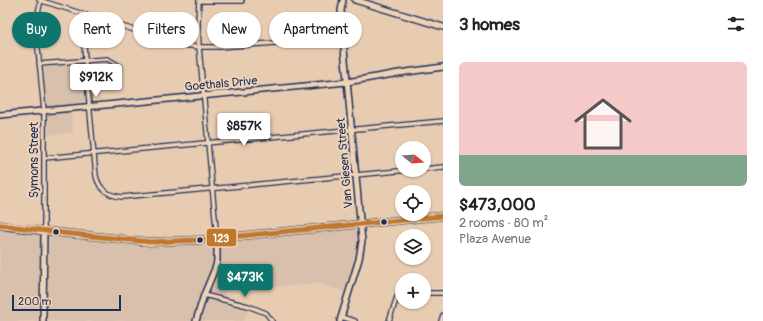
<!DOCTYPE html>
<meta charset="utf-8">
<style>
:root{--surface:#fff;--page:#f6f6f6;--text:#202124;--muted:#757577;--line:#e0e0e0;--accent:#0f766e}
body{margin:0;font-family:Pangolin,sans-serif;background:var(--page);color:var(--text);height:100vh;display:flex;flex-direction:column;font-size:15px;white-space:nowrap}
*{box-sizing:border-box;margin:0}
p{font-size:13px;color:var(--muted)}
.icon{flex:none;width:22px;height:22px;fill:none;stroke:currentColor;stroke-width:2;stroke-linecap:round;stroke-linejoin:round}
.map{position:relative;flex:1;overflow:hidden}
.side{display:flex;flex-direction:column;background:var(--surface);width:320px}
.side>*{flex:none}
.guide{position:absolute;left:12px;top:12px;width:371px;height:36px;display:flex;gap:8px}
.needle{width:26px;rotate:107deg}
.tools{position:absolute;left:395px;top:141px;display:grid;gap:8px}
.tools a{display:grid;place-items:center;width:36px;height:36px;border-radius:50%;background:var(--surface);box-shadow:0 1px 3px #0004;font-size:20px}
.scale{position:absolute;left:12px;bottom:10px;width:109px;box-sizing:border-box;padding-left:4px;border:2px solid #1b2f5e;border-top:0;font-size:11px;line-height:14px;white-space:nowrap;color:#1b2f5e;-webkit-text-stroke:3px #efd3b6;paint-order:stroke}
.price{position:absolute;translate:-50% -34px;padding:0 9px;border-radius:4px;background:#fff;color:#222;font-size:13px;line-height:26px;filter:drop-shadow(0 1px 2px #0008)}
.price::after{content:'';position:absolute;left:50%;top:24px;width:12px;height:9px;margin-left:-6px;background:inherit;clip-path:polygon(0 0,100% 0,50% 100%)}
.price.current{background:var(--accent);color:#fff}
ul{padding:0;list-style:none}
li{display:grid;align-content:center;gap:8px;height:212px;padding:0 16px}
li+li{border-top:1px solid var(--line)}
li span{display:grid;place-items:center;height:124px;border-radius:6px;color:#555}
li>.icon{margin-inline-start:auto}
span .icon{width:72px;height:72px;fill:#fffc;stroke-width:1}
li b{font-size:17px}
h2{display:flex;justify-content:space-between;align-items:center;height:48px;padding:0 16px;font-size:17px}
.tag{padding:0 14px;border-radius:18px;background:var(--surface);box-shadow:0 1px 3px #0004;font-size:14px;line-height:36px}
.tag.current{background:var(--accent);color:#fff}
main{display:flex;flex:1;min-height:0}
.map>svg:first-child{display:block}
.built{fill:#d8c0ac}
.lines{fill:none;stroke-linecap:round;stroke-linejoin:round}
.street-casing{stroke:#1b2f5e;stroke-width:6}
.secondary-casing{stroke:#1b2f5e;stroke-width:8}
.primary-casing{stroke:#1b2f5e;stroke-width:9}
.street{stroke:#efd3b6;stroke-width:3.5}
.secondary{stroke:#efd3b6;stroke-width:5}
.primary{stroke:#efd3b6;stroke-width:6}
.bus-1-casing{stroke:#efd3b6;stroke-width:8}
.bus-1{stroke:#c0772e;stroke-width:5}
.bus-dot{fill:#1b2f5e;stroke:#efd3b6;stroke-width:1.5}
.labels{text-anchor:middle;dominant-baseline:central;stroke-width:4;stroke-linejoin:round;paint-order:stroke}
.street-label{font-size:12px;fill:#1b2f5e;stroke:#efd3b6}
.line-badge{stroke:#efd3b6;stroke-width:1.5}
.badge-label{font-size:11px;text-anchor:middle;font-weight:bold;fill:#fff}
</style>
<main>
<div class="map">
<svg width="443" height="321" viewBox="0 0 443 321">
<rect width="100%" height="100%" fill="#e7ccb2"/>
<filter id="ink" filterUnits="userSpaceOnUse"><feTurbulence type="fractalNoise" baseFrequency=".025" numOctaves="2"/><feDisplacementMap in="SourceGraphic" scale="8" xChannelSelector="R" yChannelSelector="G"/><feConvolveMatrix kernelMatrix="1 2 1 2 8 2 1 2 1" color-interpolation-filters="sRGB"/></filter>
<g filter="url(#ink)">
<path class="built" d="M83,64L86,104L45,108L41,67Z
M66,111H71L73,133L46,135L47,114L65,112Z
M356,229L357,241L356,254L344,291L319,284L291,286L256,287L230,277L221,303L248,311L244,321H198L204,301L218,269L220,263L222,243Z
M0,230L16,233L40,235L38,321H0Z
M49,236L143,247H156L214,244V260L212,268L197,303L192,321H48Z"/>
<g class="lines">
<g class="street-casing">
<path id="street" d="M39,0L182,45L199,47H220L343,38
M41,0L38,13L36,28L44,111V231
M199,0L198,22L199,47L217,239
M199,0L202,1H242
M85,14L83,27L85,60L96,176C99,189 109,196 122,197L409,170
M39,64L107,59L113,62L119,66
M44,158L443,121
M424,169L443,167
M424,293H443
M204,295L248,306L266,313L272,321
M341,317L355,321
M389,321L397,297L402,296
M441,321L443,315"/>
</g>
<g class="secondary-casing">
<path id="secondary" d="M355,0L443,27
M0,115L347,82L399,73L443,67
M43,321L44,231
M196,321L204,295L216,266L217,260V239
M340,321L359,259L362,241L343,38L341,10L343,0"/>
</g>
<g class="primary-casing">
<path id="primary" d="M0,225L11,227L63,233L150,242L199,240L443,216"/>
</g>
<use href="#street" class="street"/>
<use href="#secondary" class="secondary"/>
<use href="#primary" class="primary"/>
<g class="bus-1-casing">
<path id="bus-1" d="M0,225L63,233L150,242L199,240L443,216"/>
</g>
<use href="#bus-1" class="bus-1"/>
</g>
</g>
<g class="bus-dot">
<circle cx="384" cy="222" r="3.5"/>
<circle cx="56" cy="232" r="3.5"/>
<circle cx="200" cy="240" r="3.5"/>
</g>
<g class="labels">
<g class="street-label">
<text transform="translate(221 84) rotate(-5)">Goethals Drive</text>
<text transform="translate(34 160) rotate(-90)">Symons Street</text>
<text transform="translate(345 163) rotate(-95)">Van Giesen Street</text>
</g>
</g>
<rect class="line-badge" x="206" y="228" width="31" height="19" rx="4" fill="#c0772e"/>
<g class="badge-label">
<text x="221" y="242">123</text>
</g>
</svg>
<div class="tools">
<a><svg class="needle" viewBox="-14 -14 28 28"><path d="M0-13l5 13h-10z" fill="#e53935"/><path d="M0 13l5-13h-10z" fill="#757577"/></svg></a>
<a><svg class="icon" aria-label="locate" viewBox="0 0 24 24"><circle cx="12" cy="12" r="6"/><path d="M12 2v4M12 18v4M2 12h4M18 12h4"/></svg></a>
<a><svg class="icon" aria-label="layers" viewBox="0 0 24 24"><path d="M12 4l9 5-9 5-9-5zM3 14l9 5 9-5"/></svg></a>
<a>+</a>
</div>
<div class="scale">200 m</div>
<b class="price" style="left:96px;top:98px">$912K</b>
<b class="price" style="left:244px;top:147px">$857K</b>
<b class="price current" style="left:245px;top:298px">$473K</b>
<div class="guide">
<a class="tag current">Buy</a>
<a class="tag">Rent</a>
<a class="tag">Filters</a>
<a class="tag">New</a>
<a class="tag">Apartment</a>
</div>
</div>
<section class="side">
<h2>3 homes<svg class="icon" aria-label="filters" viewBox="0 0 24 24"><path d="M4 7h16M4 17h16"/><circle cx="9" cy="7" r="2"/><circle cx="15" cy="17" r="2"/></svg></h2>
<ul>
<li><span style="background:linear-gradient(#f6c9c9 75%,#7fa58c 0)"><svg class="icon" aria-label="home" viewBox="0 0 24 24"><path d="M3 11l9-7 9 7M6 9v11h12V9"/></svg></span><div><b>$473,000</b><p>2 rooms · 80 m²</p><p>Plaza Avenue</p></div></li>
</ul>
</section>
</main>
